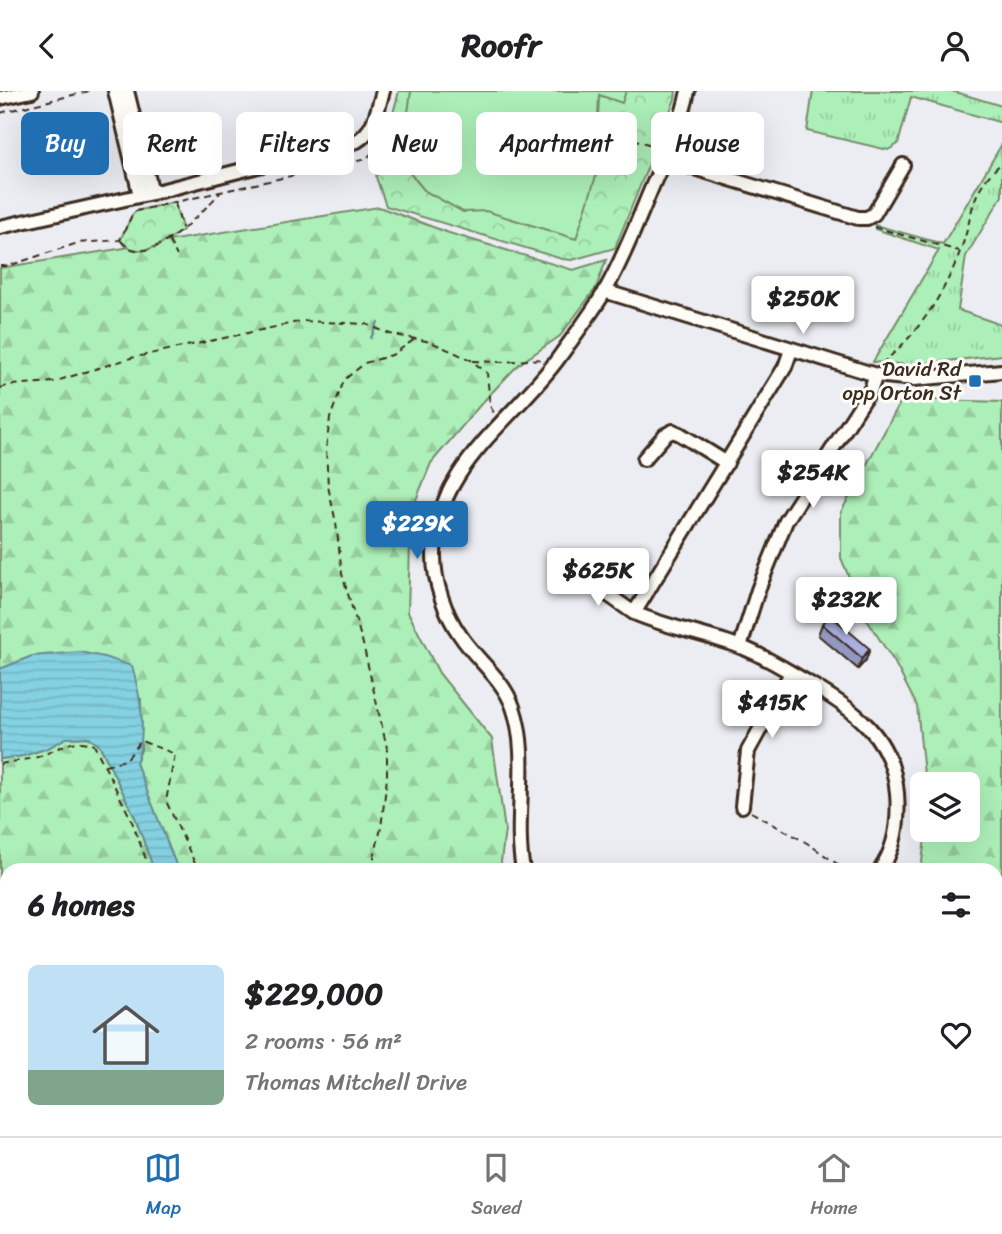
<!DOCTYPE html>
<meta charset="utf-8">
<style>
:root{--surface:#fff;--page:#f6f6f6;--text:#202124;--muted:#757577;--line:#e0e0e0;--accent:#1f6fb2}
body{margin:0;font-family:Sriracha,sans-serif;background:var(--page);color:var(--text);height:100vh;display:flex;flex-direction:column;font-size:26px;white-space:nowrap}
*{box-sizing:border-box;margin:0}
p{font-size:23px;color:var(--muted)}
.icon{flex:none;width:38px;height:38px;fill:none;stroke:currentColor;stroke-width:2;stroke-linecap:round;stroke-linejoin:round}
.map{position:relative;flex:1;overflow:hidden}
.details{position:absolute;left:0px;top:772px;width:1003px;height:275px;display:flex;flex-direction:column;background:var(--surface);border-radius:21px 21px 0 0;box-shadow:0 7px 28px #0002}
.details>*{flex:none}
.guide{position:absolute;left:21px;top:21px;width:961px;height:63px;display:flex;gap:14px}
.fabs{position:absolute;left:910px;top:681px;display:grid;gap:14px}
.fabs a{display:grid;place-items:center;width:70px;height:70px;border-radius:10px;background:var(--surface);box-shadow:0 7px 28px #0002;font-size:35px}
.price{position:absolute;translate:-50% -60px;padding:0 16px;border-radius:7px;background:#fff;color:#222;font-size:23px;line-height:46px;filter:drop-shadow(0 2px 4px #0008)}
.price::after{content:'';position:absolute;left:50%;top:42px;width:21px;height:16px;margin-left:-10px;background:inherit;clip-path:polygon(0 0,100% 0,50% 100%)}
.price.on{background:var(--accent);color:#fff}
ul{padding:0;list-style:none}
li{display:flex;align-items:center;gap:21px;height:175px;padding:0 28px}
li span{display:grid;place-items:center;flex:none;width:196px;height:140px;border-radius:10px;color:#555}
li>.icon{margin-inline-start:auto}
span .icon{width:84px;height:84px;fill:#fffc;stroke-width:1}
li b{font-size:30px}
h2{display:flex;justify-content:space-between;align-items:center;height:84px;padding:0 28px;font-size:30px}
.chip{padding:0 24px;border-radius:10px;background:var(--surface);box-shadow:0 7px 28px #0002;font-size:24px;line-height:63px}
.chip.on{background:var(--accent);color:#fff}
header{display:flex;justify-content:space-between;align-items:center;height:91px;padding:0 28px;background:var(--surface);font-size:32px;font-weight:800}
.tab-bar{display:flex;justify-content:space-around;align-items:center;height:98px;border-top:2px solid var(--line);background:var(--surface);font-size:19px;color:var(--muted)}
.tab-bar a{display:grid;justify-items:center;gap:4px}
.tab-bar .on{color:var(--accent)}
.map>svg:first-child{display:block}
.grass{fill:url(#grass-tufts);stroke:#748c6b;stroke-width:2}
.forest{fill:url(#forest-firs);stroke:#748c6b;stroke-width:2}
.park{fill:url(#park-crowns);stroke:#748c6b;stroke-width:2}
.pitch{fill:#adefb8;stroke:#748c6b;stroke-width:2}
.water{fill:url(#water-rules);stroke:#678e94;stroke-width:2}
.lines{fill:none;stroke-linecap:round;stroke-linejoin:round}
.stream{stroke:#678e94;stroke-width:2.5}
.minor-casing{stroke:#3b2a1e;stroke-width:18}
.path{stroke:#3b2a1e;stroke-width:2;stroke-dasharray:7 5;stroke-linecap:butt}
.minor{stroke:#fdfcf7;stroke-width:12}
.wall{fill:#9298c2;stroke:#3b2a1e;stroke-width:2}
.shaded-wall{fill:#777c9e;stroke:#3b2a1e;stroke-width:2}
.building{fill:#aab1e2;stroke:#3b2a1e;stroke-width:2}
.poi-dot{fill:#1f6fb2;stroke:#fdfcf7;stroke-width:2.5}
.labels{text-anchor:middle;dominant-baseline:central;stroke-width:6;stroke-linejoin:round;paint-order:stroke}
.poi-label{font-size:21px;fill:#3b2a1e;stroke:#fdfcf7;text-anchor:end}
</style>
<header><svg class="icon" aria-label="back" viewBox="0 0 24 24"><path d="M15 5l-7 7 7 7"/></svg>Roofr<svg class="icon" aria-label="person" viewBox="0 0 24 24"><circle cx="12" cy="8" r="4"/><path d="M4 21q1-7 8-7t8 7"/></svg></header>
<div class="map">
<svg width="1002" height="1045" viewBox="0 0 1002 1045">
<defs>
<pattern id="grass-tufts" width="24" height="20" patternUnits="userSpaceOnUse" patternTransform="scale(1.75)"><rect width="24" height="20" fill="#adefb8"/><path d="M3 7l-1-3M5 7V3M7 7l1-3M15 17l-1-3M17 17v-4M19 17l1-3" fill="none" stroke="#96cd9e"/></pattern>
<pattern id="forest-firs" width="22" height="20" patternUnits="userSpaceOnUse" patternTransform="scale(1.75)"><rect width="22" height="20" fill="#adefb8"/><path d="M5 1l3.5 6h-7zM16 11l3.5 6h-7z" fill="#96cd9e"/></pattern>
<pattern id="park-crowns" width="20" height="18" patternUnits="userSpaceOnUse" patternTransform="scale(1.75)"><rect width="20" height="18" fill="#adefb8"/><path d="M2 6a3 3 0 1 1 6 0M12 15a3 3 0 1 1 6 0" fill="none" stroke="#96cd9e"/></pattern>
<pattern id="water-rules" width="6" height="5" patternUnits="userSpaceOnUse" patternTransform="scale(1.75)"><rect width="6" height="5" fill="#84d1e2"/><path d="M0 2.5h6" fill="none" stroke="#73b4c1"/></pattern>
</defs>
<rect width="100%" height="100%" fill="#ecedf3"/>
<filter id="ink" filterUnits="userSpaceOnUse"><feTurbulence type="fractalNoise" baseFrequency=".0143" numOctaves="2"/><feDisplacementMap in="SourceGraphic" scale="14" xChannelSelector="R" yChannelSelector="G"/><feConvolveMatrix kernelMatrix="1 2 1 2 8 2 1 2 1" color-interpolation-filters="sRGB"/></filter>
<g filter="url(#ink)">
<path class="grass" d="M813,0H952L1002,15V32L911,6L898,53L888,59L807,40Z
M1002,53V105L966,165L958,219L1002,234V264L910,274L873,271L939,159L875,138V134L943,153Z"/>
<path class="forest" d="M379,116L449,142L573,179L606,169L596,197L560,245L518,274L481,313L431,372L411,421L408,521L439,582L492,648L505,739L500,779H178L136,672L141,659V608L32,565L0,578V177Z
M902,308L1002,311V1045H238L237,1040H996V779H921L926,739L968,738V693H925L917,615L895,572L867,529L841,467V421Z
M88,646L100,655L135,726L154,779H7V1040H203L204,1045H0V668L23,665L48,657L66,647Z"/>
<path class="park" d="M399,0H676L675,8L615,157L572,169L562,168L386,115L376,86Z
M174,111L183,139C164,152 138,171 120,149L132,124L136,120Z"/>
<path class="pitch" d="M411,0H626L622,12L599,4L598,28L595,36L610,41L576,148L486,120L463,121L425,100L409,81L404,50Z"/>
<path class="water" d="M80,561L104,566L132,575C141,607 147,641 136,672L178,779H154L135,726L100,655L88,646L66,647L48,657L23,665L0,668V578L32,565Z"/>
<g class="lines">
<path class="stream" d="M371,247L378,231"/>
<g class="minor-casing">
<path id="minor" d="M115,0L140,104
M127,0L152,102
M0,7L32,0
M665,65L674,71L858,127H867L874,123L903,74
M0,136L152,102L357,50C375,39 377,20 383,0
M604,200L876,284L914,288L1002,280
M791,259L785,276L634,522C669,537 706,543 741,556C765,565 786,579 807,591C854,619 892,644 897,702C899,728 896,757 880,779
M644,368L665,344L673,340L680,343L727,372
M585,484L600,498L634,522
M740,556L758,499L786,430L871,298L876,284
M742,715L748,660L791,582
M523,779C513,726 531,667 513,616C503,587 476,569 460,544C445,523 434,491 434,465C433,376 514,330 560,265C575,244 592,222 605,200C625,165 639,126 655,89C668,60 682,31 688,0"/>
</g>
<path class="path" d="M0,22L89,0
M621,44L657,56
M175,112L182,137
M874,136L959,160
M121,150C148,183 201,121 220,102
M169,150L177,165
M0,175H8L78,152L120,149L132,124L136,120L366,68L372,62L376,48
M473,270L500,271L544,268
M881,273C918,244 945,202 961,158C975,120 968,101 1002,72
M0,297L11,294L53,291L131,267L303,230L366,233L390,243L431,251L471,269L487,282L490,315L494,322
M0,673C11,671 23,669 34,667C56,661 72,644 94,654L131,728L150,779
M105,674L126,669L141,650L175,663L166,710L198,779
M751,721L807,752L846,779
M371,779L381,737L387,687V657L363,553L342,483L336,432L328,395L326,357L330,327L344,289L365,272L392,264L415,248
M197,1040V1045
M245,1040L246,1045
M324,1040L325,1045"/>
<use href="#minor" class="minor"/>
</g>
<path class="wall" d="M822,533L866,569L858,578L818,544Z"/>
<path class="shaded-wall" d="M870,558L866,569L858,578L862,567Z"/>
<path class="building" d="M830,524L870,558L862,567L822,533Z"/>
</g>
<rect class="poi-dot" x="968" y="283" width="14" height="14" rx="3.5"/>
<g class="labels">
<g class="poi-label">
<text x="961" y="278">David Rd<tspan x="961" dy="24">opp Orton St</tspan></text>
</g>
</g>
</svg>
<div class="fabs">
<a><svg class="icon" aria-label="layers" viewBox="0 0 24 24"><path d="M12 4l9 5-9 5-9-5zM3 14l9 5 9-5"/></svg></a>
</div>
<b class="price" style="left:803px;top:245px">$250K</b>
<b class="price" style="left:813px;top:419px">$254K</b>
<b class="price on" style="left:417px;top:470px">$229K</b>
<b class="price" style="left:598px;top:517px">$625K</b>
<b class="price" style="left:846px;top:546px">$232K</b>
<b class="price" style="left:772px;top:649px">$415K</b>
<div class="guide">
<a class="chip on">Buy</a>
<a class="chip">Rent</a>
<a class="chip">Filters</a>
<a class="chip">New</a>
<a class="chip">Apartment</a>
<a class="chip">House</a>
</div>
<section class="details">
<h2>6 homes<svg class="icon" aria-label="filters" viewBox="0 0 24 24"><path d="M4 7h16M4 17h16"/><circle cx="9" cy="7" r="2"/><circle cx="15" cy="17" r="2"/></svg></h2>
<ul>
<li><span style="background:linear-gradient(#bfe0f5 75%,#7fa58c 0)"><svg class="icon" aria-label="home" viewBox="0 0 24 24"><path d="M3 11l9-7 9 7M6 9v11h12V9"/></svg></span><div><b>$229,000</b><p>2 rooms · 56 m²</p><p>Thomas Mitchell Drive</p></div><svg class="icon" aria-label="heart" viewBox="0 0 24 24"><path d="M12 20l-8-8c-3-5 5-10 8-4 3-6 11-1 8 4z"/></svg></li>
</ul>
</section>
</div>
<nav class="tab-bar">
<a class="on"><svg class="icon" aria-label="map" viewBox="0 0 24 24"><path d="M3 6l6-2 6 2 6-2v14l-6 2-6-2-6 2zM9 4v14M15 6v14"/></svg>Map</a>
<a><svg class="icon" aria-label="saved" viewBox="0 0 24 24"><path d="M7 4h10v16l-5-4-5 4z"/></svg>Saved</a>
<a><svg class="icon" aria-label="home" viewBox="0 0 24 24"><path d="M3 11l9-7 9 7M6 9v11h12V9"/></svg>Home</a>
</nav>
